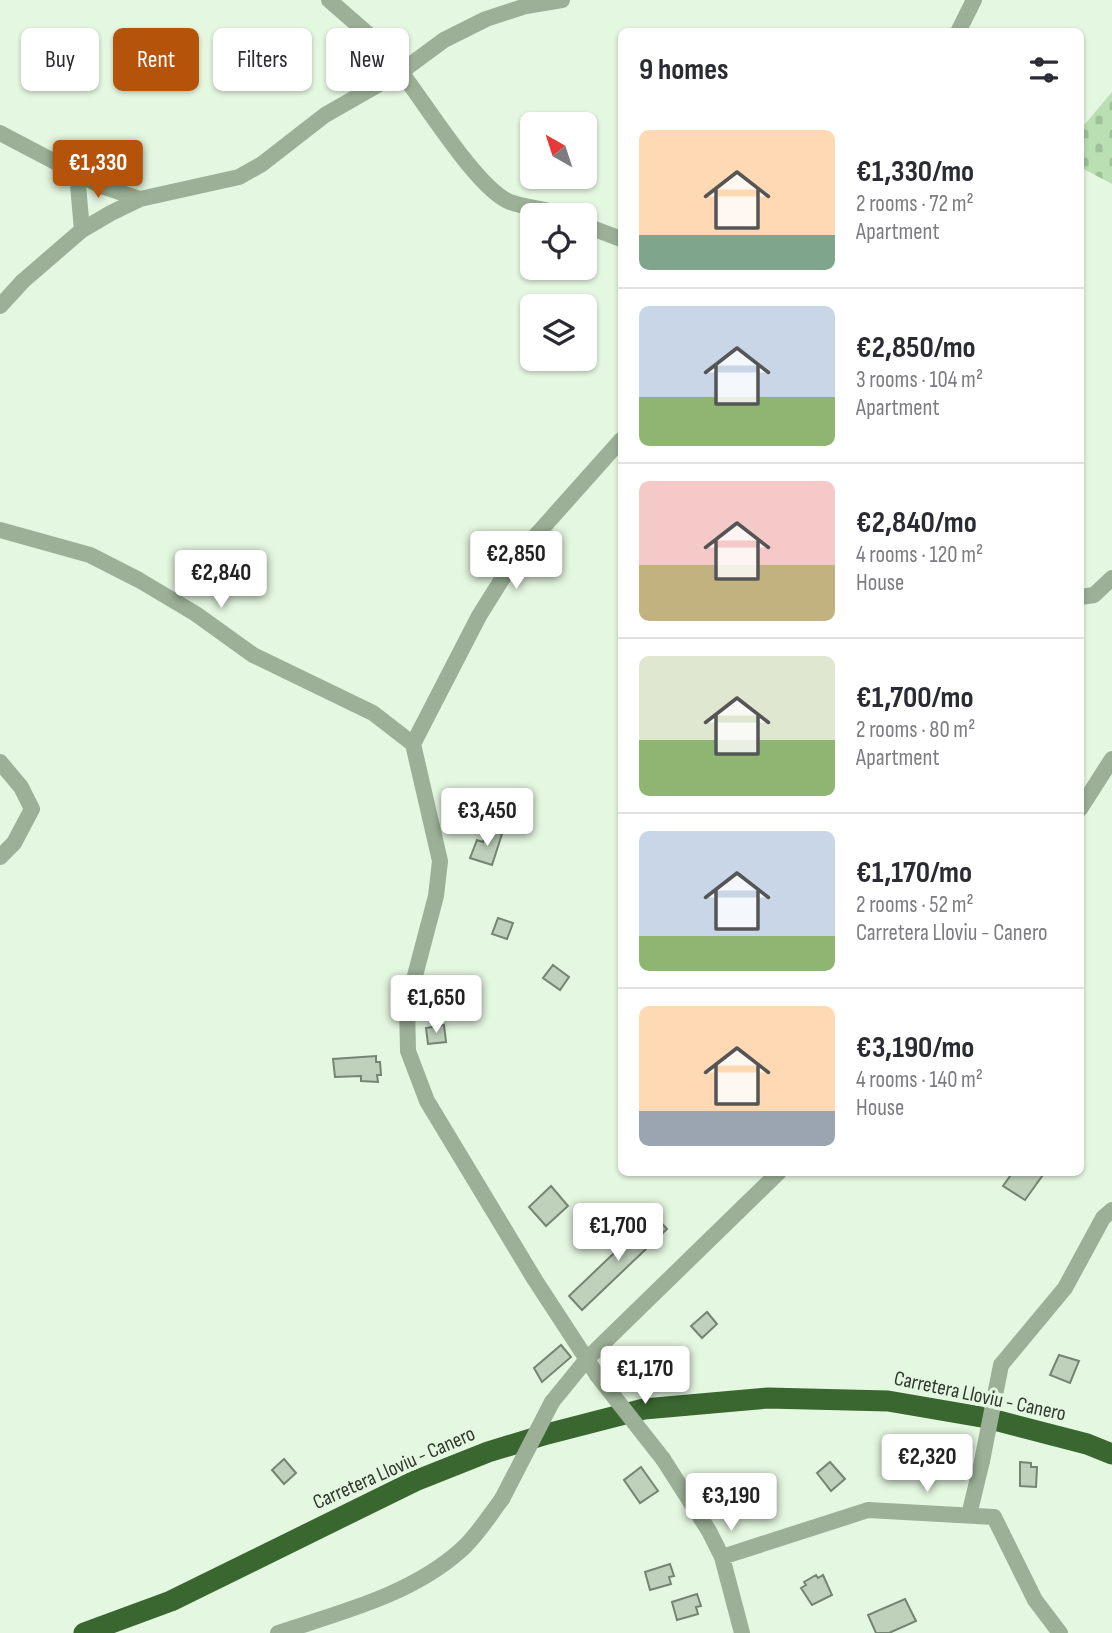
<!DOCTYPE html>
<meta charset="utf-8">
<style>
:root{--surface:#fff;--page:#f2f2f3;--text:#2b2b33;--muted:#7c7c81;--line:#e1e1e2;--accent:#b45309}
body{margin:0;font-family:"Sofia Sans Condensed",sans-serif;background:var(--page);color:var(--text);height:100vh;display:flex;flex-direction:column;font-size:26px;white-space:nowrap}
*{box-sizing:border-box;margin:0}
p{font-size:23px;color:var(--muted)}
.icon{flex:none;width:38px;height:38px;fill:none;stroke:currentColor;stroke-width:2;stroke-linecap:round;stroke-linejoin:round}
.map{position:relative;flex:1;overflow:hidden}
.sheet{position:absolute;left:618px;top:28px;width:466px;height:1148px;display:flex;flex-direction:column;background:var(--surface);border-radius:10px;box-shadow:0 2px 5px #0004}
.sheet>*{flex:none}
.banner{position:absolute;left:21px;top:28px;width:492px;height:63px;display:flex;gap:14px}
.needle{width:46px;rotate:321deg}
.tools{position:absolute;left:520px;top:112px;display:grid;gap:14px}
.tools a{display:grid;place-items:center;width:77px;height:77px;border-radius:10px;background:var(--surface);box-shadow:0 2px 5px #0004;font-size:35px}
.price{position:absolute;translate:-50% -60px;padding:0 16px;border-radius:7px;background:#fff;color:#222;font-size:23px;line-height:46px;filter:drop-shadow(0 2px 4px #0008)}
.price::after{content:'';position:absolute;left:50%;top:42px;width:21px;height:16px;margin-left:-10px;background:inherit;clip-path:polygon(0 0,100% 0,50% 100%)}
.price.selected{background:var(--accent);color:#fff}
ul{padding:0;list-style:none}
li{display:flex;align-items:center;gap:21px;height:175px;padding:0 21px}
li+li{border-top:2px solid var(--line)}
li span{display:grid;place-items:center;flex:none;width:196px;height:140px;border-radius:10px;color:#555}
li>.icon{margin-inline-start:auto}
span .icon{width:84px;height:84px;fill:#fffc;stroke-width:1}
li b{font-size:30px}
h2{display:flex;justify-content:space-between;align-items:center;height:84px;padding:0 21px;font-size:30px}
.chip{padding:0 24px;border-radius:10px;background:var(--surface);box-shadow:0 2px 5px #0004;font-size:24px;line-height:63px}
.chip.selected{background:var(--accent);color:#fff}
.map>svg:first-child{display:block}
.cemetery{fill:url(#cemetery-stones)}
.building{fill:#bfd1bb;stroke:#748571;stroke-width:2}
.lines{fill:none;stroke-linecap:round;stroke-linejoin:round}
.minor{stroke:#9bb096;stroke-width:16}
.highway{stroke:#3a6630;stroke-width:21}
.minor-bridge{stroke:#9bb096;stroke-width:16}
.labels{text-anchor:middle;dominant-baseline:central;stroke-width:7;stroke-linejoin:round;paint-order:stroke}
.street-label{font-size:21px;fill:#31382f;stroke:#e4f7e0}
</style>
<div class="map">
<svg width="1112" height="1633" viewBox="0 0 1112 1633">
<defs>
<pattern id="cemetery-stones" width="16" height="16" patternUnits="userSpaceOnUse" patternTransform="scale(1.75)"><rect width="16" height="16" fill="#badfb2"/><path d="M2 7V4a2 2 0 0 1 4 0v3zM10 15v-3a2 2 0 0 1 4 0v3z" fill="#a0c099"/></pattern>
</defs>
<rect width="100%" height="100%" fill="#e4f7e0"/>
<path class="cemetery" d="M1112,92V184L1080,167V130Z"/>
<path class="building" d="M487,829L502,834L492,865L470,858L477,840L483,842Z
M498,918L513,923L507,939L492,934Z
M553,965L569,977L560,990L543,978Z
M444,1025L446,1042L428,1044L426,1028Z
M376,1056V1062H380L381,1075H377L378,1082L361,1081V1076L335,1077L333,1059Z
M1013,1172H1045L1025,1200L1003,1186Z
M551,1186L568,1206L546,1226L529,1207Z
M654,1215L667,1229L582,1310L569,1296Z
M707,1312L717,1324L702,1338L691,1326Z
M561,1345L571,1357L542,1382L534,1368Z
M1059,1355L1079,1361L1070,1383L1050,1375Z
M284,1459L296,1473L284,1484L272,1470Z
M830,1462L845,1479L831,1491L817,1473Z
M1020,1462L1031,1463V1467H1037L1036,1487L1020,1486Z
M641,1467L658,1491L640,1503L624,1480Z
M670,1564L674,1576L669,1577L671,1584L650,1590L645,1572Z
M816,1575L818,1578L823,1575L832,1595L812,1605L801,1588L806,1585L804,1582Z
M697,1594L701,1606L696,1607L698,1614L677,1620L672,1602Z
M905,1599L916,1621L889,1633H876L868,1615Z"/>
<g class="lines">
<path class="minor" d="M329,0L399,61L406,79C428,108 479,190 510,202C527,208 545,208 562,215
M958,32L974,0
M0,133L101,186L140,199
M77,174L82,230
M584,225L621,239
M0,306L23,281L82,230L111,213L140,199L239,177L262,164L325,115L402,71L444,40L486,19L526,6L562,0
M0,530L90,555L139,580L196,614L253,655L373,713L413,744L440,861L436,896L407,1006L408,1051L427,1101L535,1280L597,1375
M1080,597L1094,595L1112,578
M413,744L479,616L514,560L621,440
M0,762L21,787L32,809L14,843L0,857
M1080,809L1112,759
M1001,1365L1065,1288L1103,1218L1112,1210
M552,1402L587,1359L779,1172
M663,1459L709,1531L722,1557L742,1633
M969,1515L982,1461
M722,1557L868,1510L994,1517L1035,1600L1060,1633
M278,1633C341,1612 411,1595 461,1550C477,1536 489,1516 502,1499"/>
<path class="highway" d="M84,1633L171,1601L415,1481L488,1452L547,1434L644,1409L768,1398L888,1401L987,1418L1087,1444L1112,1454"/>
<path class="minor-bridge" d="M597,1375L663,1459
M982,1461L1001,1365
M502,1499L552,1402"/>
</g>
<g class="labels">
<g class="street-label">
<text transform="translate(980 1396) rotate(12)">Carretera Lloviu - Canero</text>
<text transform="translate(394 1468) rotate(-24)">Carretera Lloviu - Canero</text>
</g>
</g>
</svg>
<div class="tools">
<a><svg class="needle" viewBox="-14 -14 28 28"><path d="M0-13l5 13h-10z" fill="#e53935"/><path d="M0 13l5-13h-10z" fill="#7c7c81"/></svg></a>
<a><svg class="icon" aria-label="locate" viewBox="0 0 24 24"><circle cx="12" cy="12" r="6"/><path d="M12 2v4M12 18v4M2 12h4M18 12h4"/></svg></a>
<a><svg class="icon" aria-label="layers" viewBox="0 0 24 24"><path d="M12 4l9 5-9 5-9-5zM3 14l9 5 9-5"/></svg></a>
</div>
<b class="price selected" style="left:98px;top:200px">€1,330</b>
<b class="price" style="left:516px;top:591px">€2,850</b>
<b class="price" style="left:221px;top:610px">€2,840</b>
<b class="price" style="left:487px;top:848px">€3,450</b>
<b class="price" style="left:436px;top:1035px">€1,650</b>
<b class="price" style="left:618px;top:1263px">€1,700</b>
<b class="price" style="left:645px;top:1406px">€1,170</b>
<b class="price" style="left:927px;top:1494px">€2,320</b>
<b class="price" style="left:731px;top:1533px">€3,190</b>
<div class="banner">
<a class="chip">Buy</a>
<a class="chip selected">Rent</a>
<a class="chip">Filters</a>
<a class="chip">New</a>
</div>
<section class="sheet">
<h2>9 homes<svg class="icon" aria-label="filters" viewBox="0 0 24 24"><path d="M4 7h16M4 17h16"/><circle cx="9" cy="7" r="2"/><circle cx="15" cy="17" r="2"/></svg></h2>
<ul>
<li><span style="background:linear-gradient(#ffd9b3 75%,#7fa58c 0)"><svg class="icon" aria-label="home" viewBox="0 0 24 24"><path d="M3 11l9-7 9 7M6 9v11h12V9"/></svg></span><div><b>€1,330/mo</b><p>2 rooms · 72 m²</p><p>Apartment</p></div></li>
<li><span style="background:linear-gradient(#c9d6e8 65%,#8fb573 0)"><svg class="icon" aria-label="home" viewBox="0 0 24 24"><path d="M3 11l9-7 9 7M6 9v11h12V9"/></svg></span><div><b>€2,850/mo</b><p>3 rooms · 104 m²</p><p>Apartment</p></div></li>
<li><span style="background:linear-gradient(#f6c9c9 60%,#c2b280 0)"><svg class="icon" aria-label="home" viewBox="0 0 24 24"><path d="M3 11l9-7 9 7M6 9v11h12V9"/></svg></span><div><b>€2,840/mo</b><p>4 rooms · 120 m²</p><p>House</p></div></li>
<li><span style="background:linear-gradient(#dfe7d0 60%,#8fb573 0)"><svg class="icon" aria-label="home" viewBox="0 0 24 24"><path d="M3 11l9-7 9 7M6 9v11h12V9"/></svg></span><div><b>€1,700/mo</b><p>2 rooms · 80 m²</p><p>Apartment</p></div></li>
<li><span style="background:linear-gradient(#c9d6e8 75%,#8fb573 0)"><svg class="icon" aria-label="home" viewBox="0 0 24 24"><path d="M3 11l9-7 9 7M6 9v11h12V9"/></svg></span><div><b>€1,170/mo</b><p>2 rooms · 52 m²</p><p>Carretera Lloviu - Canero</p></div></li>
<li><span style="background:linear-gradient(#ffd9b3 75%,#9aa5b1 0)"><svg class="icon" aria-label="home" viewBox="0 0 24 24"><path d="M3 11l9-7 9 7M6 9v11h12V9"/></svg></span><div><b>€3,190/mo</b><p>4 rooms · 140 m²</p><p>House</p></div></li>
</ul>
</section>
</div>
